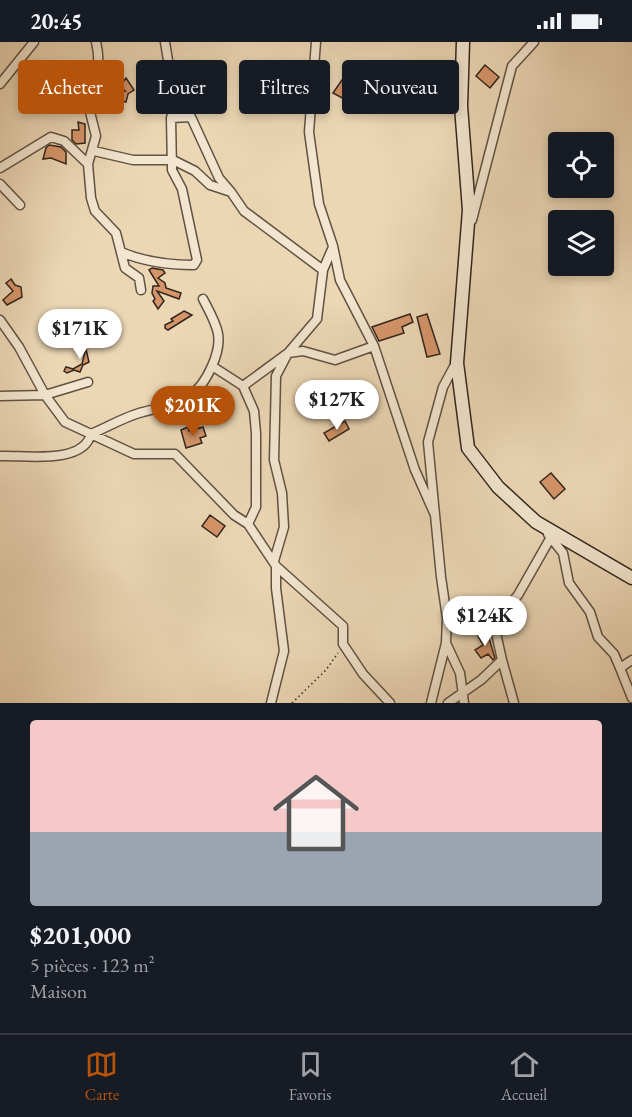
<!DOCTYPE html>
<html lang="fr">
<meta charset="utf-8">
<style>
:root{--surface:#171b24;--page:#242831;--text:#f1f3f6;--muted:#9ea1a6;--line:#363941;--accent:#b45309}
body{margin:0;font-family:"EB Garamond",serif;background:var(--page);color:var(--text);height:100vh;display:flex;flex-direction:column;font-size:22px;white-space:nowrap}
*{box-sizing:border-box;margin:0}
p{font-size:20px;color:var(--muted)}
.icon{flex:none;width:33px;height:33px;fill:none;stroke:currentColor;stroke-width:2;stroke-linecap:round;stroke-linejoin:round}
.map{position:relative;height:661px;overflow:hidden}
.sheet{display:flex;flex-direction:column;background:var(--surface);flex:1}
.sheet>*{flex:none}
.banner{position:absolute;left:18px;top:18px;width:597px;height:54px;display:flex;gap:12px}
.fabs{position:absolute;left:548px;top:90px;display:grid;gap:12px}
.fabs a{display:grid;place-items:center;width:66px;height:66px;border-radius:6px;background:var(--surface);box-shadow:0 3px 9px #0003;font-size:30px}
.price{position:absolute;translate:-50% -51px;padding:0 14px;border-radius:21px;background:#fff;color:#222;font-size:20px;line-height:39px;filter:drop-shadow(0 2px 3px #0008)}
.price::after{content:'';position:absolute;left:50%;top:36px;width:18px;height:14px;margin-left:-9px;background:inherit;clip-path:polygon(0 0,100% 0,50% 100%)}
.price.selected{background:var(--accent);color:#fff}
ul{padding:0;list-style:none}
li{display:grid;align-content:center;gap:12px;height:318px;padding:0 30px}
li span{display:grid;place-items:center;height:186px;border-radius:6px;color:#555}
li>.icon{margin-inline-start:auto}
span .icon{width:108px;height:108px;fill:#fffc;stroke-width:1}
li b{font-size:26px}
.chip{padding:0 21px;border-radius:6px;background:var(--surface);box-shadow:0 3px 9px #0003;font-size:21px;line-height:54px}
.chip.selected{background:var(--accent);color:#fff}
.status{display:flex;justify-content:space-between;align-items:center;height:42px;padding:0 30px;background:var(--surface);direction:ltr}
.status svg{height:16px;fill:currentColor}
.tab-bar{display:flex;justify-content:space-around;align-items:center;height:84px;border-top:2px solid var(--line);background:var(--surface);font-size:16px;color:var(--muted)}
.tab-bar a{display:grid;justify-items:center;gap:3px}
.tab-bar .selected{color:var(--accent)}
.map>svg:first-child{display:block}
.building{fill:#d69569;stroke:#31261e;stroke-width:1.5}
.lines{fill:none;stroke-linecap:round;stroke-linejoin:round}
.street-casing{stroke:#605244;stroke-width:11}
.secondary-casing{stroke:#31261e;stroke-width:15}
.path{stroke:#31261e;stroke-width:1.5;stroke-dasharray:1.5 3;stroke-linecap:butt}
.street{stroke:#f3e5cf;stroke-width:8}
.secondary{stroke:#f3e5cf;stroke-width:12}
</style>
<div class="status"><b>20:45</b><svg viewBox="0 0 49 12"><path d="M0 12V9h3v3zM5 12V6h3v6zM10 12V3h3v9zM15 12V0h3v12zM26 1h20v11H26zM47 4h2v5h-2z"/></svg></div>
<div class="map">
<svg width="632" height="661" viewBox="0 0 632 661">
<rect width="100%" height="100%" fill="#ecd7b5"/>
<filter id="stains"><feTurbulence type="fractalNoise" baseFrequency=".00333" numOctaves="4"/><feColorMatrix values="0 0 0 0 .2 0 0 0 0 .09 0 0 0 0 .02 0 0 0 .5 -.17"/></filter>
<radialGradient id="worn" r=".72"><stop offset=".6" stop-color="#630" stop-opacity="0"/><stop offset="1" stop-color="#630" stop-opacity=".3"/></radialGradient>
<path class="building" d="M355,19L365,25L346,58L333,51Z
M485,23L499,35L490,46L476,34Z
M126,36L134,48L128,52L126,60L118,58L111,60L109,52L101,50V45L104,44L125,49L120,44Z
M78,80L85,82V101L76,102L72,98V88H79Z
M49,103L61,105L66,110V122L51,116L43,117L46,106Z
M152,226L163,228L165,231L158,236L165,241L166,246L181,251L179,257L157,249L164,259L158,267L153,259L155,257L152,251L153,244H159L149,228Z
M11,237L15,243L21,245L22,255L7,263L3,258L13,249L6,241Z
M184,269L192,273L168,288L165,286V283L173,279L171,277Z
M410,272L413,280L402,285L404,291L379,299L372,285Z
M427,272L440,312L427,315L417,275Z
M80,300L86,307L89,320L83,323L80,330L74,328L67,331L64,329L66,325L73,327L82,322L85,310L76,305Z
M345,379L349,387L329,399L324,391Z
M188,385L189,389L203,385L206,394L200,396L202,401L186,406L181,388Z
M551,431L565,447L554,457L540,440Z
M210,473L225,484L217,495L202,484Z
M487,590L495,616L493,618L488,612L481,616L475,608L483,603L478,594Z"/>
<g class="lines">
<g class="street-casing">
<path id="street" d="M96,0C101,21 98,32 85,50L96,94L88,122L91,156L95,169L116,191L125,226L139,236L141,248
M316,0L309,90L319,162L333,204L340,238L374,304L415,428L435,473
M0,42L34,0
M171,76L191,75L219,136L231,150
M94,109L133,118H173L195,129L210,143L231,150L244,169L323,228
M0,126L51,95L64,99L88,122
M0,142L20,163
M472,178L512,24L534,0
M121,210C145,220 168,223 194,223L197,218L182,147L172,128L171,76L175,61L165,0
M203,257C217,284 225,295 212,324L243,344L288,311L303,309L335,318L374,304
M0,278L19,305L45,353L65,380L134,412H175L234,473L248,482L276,524V546L284,609L271,661
M243,344L254,369L256,391V465L248,482
M0,354L45,353L88,340
M0,414C25,413 83,423 91,392C108,385 126,374 143,370C177,361 196,361 212,324
M548,492L563,511L569,541L590,570L598,595L614,612L620,626
M274,519L284,485L282,451L274,418L276,334L288,311L317,277L323,228L333,205
M276,524L343,584V602L363,632L390,661
M446,601L460,631L464,661
M502,618L514,661
M632,618L620,626L632,656
M431,661L446,601L447,576L441,535L428,400L443,345L456,321
M448,661L481,638L502,618L494,582L518,553L551,495"/>
</g>
<g class="secondary-casing">
<path id="secondary" d="M463,0L461,64L469,168L457,321L468,406L498,445L536,480L632,536"/>
</g>
<path class="path" d="M292,661L326,628L338,611"/>
<use href="#street" class="street"/>
<use href="#secondary" class="secondary"/>
</g>
<rect width="100%" height="100%" filter="url(#stains)"/>
<rect width="100%" height="100%" fill="url(#worn)"/>
</svg>
<div class="fabs">
<a><svg class="icon" aria-label="locate" viewBox="0 0 24 24"><circle cx="12" cy="12" r="6"/><path d="M12 2v4M12 18v4M2 12h4M18 12h4"/></svg></a>
<a><svg class="icon" aria-label="layers" viewBox="0 0 24 24"><path d="M12 4l9 5-9 5-9-5zM3 14l9 5 9-5"/></svg></a>
</div>
<b class="price" style="left:80px;top:318px">$171K</b>
<b class="price" style="left:337px;top:389px">$127K</b>
<b class="price selected" style="left:193px;top:395px">$201K</b>
<b class="price" style="left:485px;top:605px">$124K</b>
<div class="banner">
<a class="chip selected">Acheter</a>
<a class="chip">Louer</a>
<a class="chip">Filtres</a>
<a class="chip">Nouveau</a>
</div>
</div>
<section class="sheet">
<ul>
<li><span style="background:linear-gradient(#f6c9c9 60%,#9aa5b1 0)"><svg class="icon" aria-label="home" viewBox="0 0 24 24"><path d="M3 11l9-7 9 7M6 9v11h12V9"/></svg></span><div><b>$201,000</b><p>5 pièces · 123 m²</p><p>Maison</p></div></li>
</ul>
</section>
<nav class="tab-bar">
<a class="selected"><svg class="icon" aria-label="map" viewBox="0 0 24 24"><path d="M3 6l6-2 6 2 6-2v14l-6 2-6-2-6 2zM9 4v14M15 6v14"/></svg>Carte</a>
<a><svg class="icon" aria-label="saved" viewBox="0 0 24 24"><path d="M7 4h10v16l-5-4-5 4z"/></svg>Favoris</a>
<a><svg class="icon" aria-label="home" viewBox="0 0 24 24"><path d="M3 11l9-7 9 7M6 9v11h12V9"/></svg>Accueil</a>
</nav>
